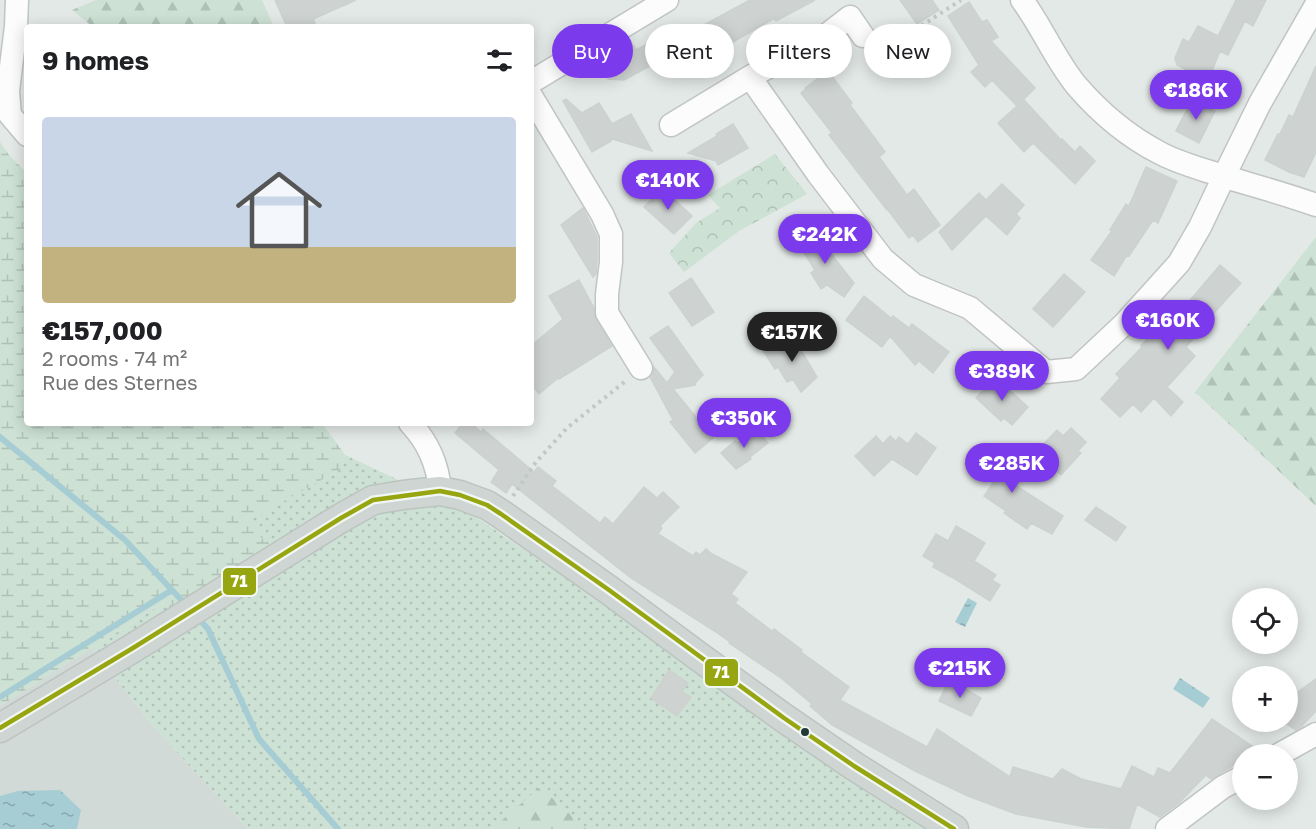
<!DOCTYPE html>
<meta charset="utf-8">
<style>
:root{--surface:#fff;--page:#f6f6f6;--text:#202124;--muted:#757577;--line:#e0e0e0;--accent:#7c3aed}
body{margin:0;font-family:"Golos Text",sans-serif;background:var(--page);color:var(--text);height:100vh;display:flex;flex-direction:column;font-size:22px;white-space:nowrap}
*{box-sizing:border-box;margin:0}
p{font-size:20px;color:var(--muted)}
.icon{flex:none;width:33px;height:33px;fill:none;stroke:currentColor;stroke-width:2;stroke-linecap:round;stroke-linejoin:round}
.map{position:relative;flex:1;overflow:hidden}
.sheet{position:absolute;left:24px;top:24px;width:510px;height:402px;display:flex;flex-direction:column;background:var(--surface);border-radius:6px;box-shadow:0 3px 15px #0003}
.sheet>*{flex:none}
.guide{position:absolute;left:552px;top:24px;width:570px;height:54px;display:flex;gap:12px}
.tools{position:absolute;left:1232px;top:588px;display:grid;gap:12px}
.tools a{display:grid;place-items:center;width:66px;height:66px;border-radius:50%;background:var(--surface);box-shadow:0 3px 15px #0003;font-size:30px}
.price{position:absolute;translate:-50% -51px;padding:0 14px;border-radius:21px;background:var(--accent);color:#fff;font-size:20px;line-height:39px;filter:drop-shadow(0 2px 3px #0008)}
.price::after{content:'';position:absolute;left:50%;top:36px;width:18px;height:14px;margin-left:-9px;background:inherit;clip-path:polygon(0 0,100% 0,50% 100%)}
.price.selected{background:#222;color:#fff}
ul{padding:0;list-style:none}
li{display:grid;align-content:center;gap:12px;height:318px;padding:0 18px}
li+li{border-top:2px solid var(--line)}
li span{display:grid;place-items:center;height:186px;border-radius:6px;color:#555}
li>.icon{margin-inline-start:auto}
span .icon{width:108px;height:108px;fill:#fffc;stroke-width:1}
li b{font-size:26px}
h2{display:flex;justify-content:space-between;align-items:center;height:72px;padding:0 18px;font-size:26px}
.chip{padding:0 21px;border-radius:27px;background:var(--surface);box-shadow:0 3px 15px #0003;font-size:21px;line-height:54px}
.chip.selected{background:var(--accent);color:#fff}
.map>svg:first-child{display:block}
.built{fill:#d1dad6}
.grass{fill:url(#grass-dots)}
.forest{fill:url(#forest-firs)}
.wetland{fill:url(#wetland-marsh)}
.park{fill:url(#park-crowns)}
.water{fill:url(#water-ripples)}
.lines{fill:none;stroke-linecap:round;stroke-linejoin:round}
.stream{stroke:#a6cdd4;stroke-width:6}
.building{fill:#ced2d1;stroke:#ccd2cf;stroke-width:1.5}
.minor-casing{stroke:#c0c5c3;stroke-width:25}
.major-casing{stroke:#bcc4c2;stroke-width:31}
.path{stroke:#c0c9c5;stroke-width:4;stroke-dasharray:3 4.5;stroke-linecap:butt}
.minor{stroke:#fbfcfb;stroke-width:22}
.major{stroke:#ced5d2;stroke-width:28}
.bus-1-casing{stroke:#f1f7f5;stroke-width:9}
.bus-1{stroke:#96a510;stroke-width:4.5}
.bus-dot{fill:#233a34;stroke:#f1f7f5;stroke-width:2}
.line-badge{stroke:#f1f7f5;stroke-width:2}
.badge-label{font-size:16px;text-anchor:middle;font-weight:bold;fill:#fff}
</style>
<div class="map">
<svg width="1316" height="829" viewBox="0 0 1316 829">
<defs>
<pattern id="grass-dots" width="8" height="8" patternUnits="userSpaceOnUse" patternTransform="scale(1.5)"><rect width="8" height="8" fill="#cde1d4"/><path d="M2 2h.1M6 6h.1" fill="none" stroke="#b0c2b7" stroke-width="1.8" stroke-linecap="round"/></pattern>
<pattern id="forest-firs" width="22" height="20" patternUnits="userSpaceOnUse" patternTransform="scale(1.5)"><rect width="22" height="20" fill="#cde1d4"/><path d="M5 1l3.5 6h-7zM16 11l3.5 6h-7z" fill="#b0c2b7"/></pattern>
<pattern id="wetland-marsh" width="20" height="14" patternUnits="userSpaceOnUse" patternTransform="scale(1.5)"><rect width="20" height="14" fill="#cde1d4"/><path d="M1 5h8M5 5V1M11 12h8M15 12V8" fill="none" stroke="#b0c2b7"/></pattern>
<pattern id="park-crowns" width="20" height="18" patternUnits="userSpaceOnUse" patternTransform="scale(1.5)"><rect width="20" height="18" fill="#cde1d4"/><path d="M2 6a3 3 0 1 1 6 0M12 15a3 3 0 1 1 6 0" fill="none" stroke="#b0c2b7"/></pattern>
<pattern id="water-ripples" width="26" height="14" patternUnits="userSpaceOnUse" patternTransform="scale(1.5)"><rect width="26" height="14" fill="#a6cdd4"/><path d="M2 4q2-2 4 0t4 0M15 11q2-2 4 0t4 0" fill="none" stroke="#87a7ad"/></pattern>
</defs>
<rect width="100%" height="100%" fill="#e3e9e6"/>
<path class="built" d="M92,648L151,724L248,829H0V706Z"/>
<path class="grass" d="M345,455L473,515L601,602L743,705L932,829H586L540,788L492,829H248L151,724L92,648L165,602L270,550L248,521L341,469Z"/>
<path class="forest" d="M96,0H262L274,27H93L72,10Z
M1316,237V504L1315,505L1195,392Z
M540,787L586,829H492Z"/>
<path class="wetland" d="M0,142L9,155L27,173V423H322L345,455L341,469L249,521L271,550L176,612L165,602L0,706Z"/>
<path class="park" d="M775,154L807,194L739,231L684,272L669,253L696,223L720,208L708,195Z"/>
<path class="water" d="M968,598L977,603L965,627L955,622Z
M1180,678L1210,698L1203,708L1173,689Z
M60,790L81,810L77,829H0V796L18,791Z"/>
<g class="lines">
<path class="stream" d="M0,437L125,540L186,605
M197,617L208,629L259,739L338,829
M0,697L172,590"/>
</g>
<path class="building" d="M275,0H356L313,19L315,23L305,27H287Z
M750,0H815L776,21L775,18L703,59L699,51L661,71L657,62L624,80L608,79L597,59L630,40L636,50L658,38L661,39L685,26L689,33Z
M900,0H932L939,10L917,24Z
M1236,0H1266L1253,26L1245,21L1228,55L1220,51L1212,71L1197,75L1177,65L1175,58L1183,39L1189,42L1198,26L1218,36Z
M969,2L982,22L987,20L998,37L991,41L1035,88L1023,100H1024L1061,140L1062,139L1075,152L1080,146L1095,161L1075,184L1034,144H1032L1024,152L998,123L1017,106L992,80L985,87L971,72L979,65L948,16Z
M1316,66V152L1304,177L1289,172L1265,160L1278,134H1280L1289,115L1293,117Z
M828,71L852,103L850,105L885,152L879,157L907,195L914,189L940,225L918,242L913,235L909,238L888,210H887L829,135L832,133L801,93L806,89L805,88Z
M566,99L582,113L599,103L612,124L631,114L652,151L609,138L611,141L592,152L563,101Z
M1192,100L1215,111L1199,143L1176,131Z
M733,124L748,148L718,165L716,161L688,153L717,136L716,134Z
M1146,167L1177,181L1158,223L1153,220L1129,256L1127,255L1114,276L1091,260L1112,231L1110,230L1126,204L1129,206Z
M1002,184L1024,205L1016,214L1020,218L1007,235L986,216L952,250L939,232L979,193L986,200Z
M662,188L692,216L674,234L644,207Z
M583,208L597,237V261L596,274L593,277L561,225Z
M813,229L828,252L832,255L854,283L844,297L827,285L821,289L811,273L815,270L796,240Z
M1220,265L1241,283L1194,335L1196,336L1186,347L1195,356L1167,387L1183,402L1171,416L1154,398L1141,412L1133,404L1120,417L1101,399L1120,378L1116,374L1142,347L1141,346L1157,328L1159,331L1173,316L1175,318Z
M1064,274L1085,292L1053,327L1033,309Z
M691,278L714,312L692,326L669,293Z
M579,280L594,308L596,320L612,346L559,379L558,378L539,394L531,384V346L563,319L549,296Z
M864,296L891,318L893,316L909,328L912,324L949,352L933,373L919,361L915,365L890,336L882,347L846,320Z
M668,326L703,375L696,382L695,385L673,389L713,438L695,453L670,422L673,420L650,377L653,374L654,367L667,383L675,372L650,338Z
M792,335L817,377L801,392L793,379L787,382L778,367L775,369L764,352Z
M995,377L1028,407L1012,425L1004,418L1001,421L976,398Z
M463,423H471L481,432L483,429L534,472L538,467L556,481L552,486L600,523L605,517L613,524L644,487L657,498L663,492L679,507L660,526L662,528L658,534L693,556L696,552L700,555L706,549L712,554L747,572L731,594L738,599L735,603L772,631L774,629L802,650L801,652L849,687L840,700L927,747L937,729L1010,777L1013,767L1053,779L1062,769L1081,779L1121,789L1132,766L1154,777L1158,768L1170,773L1212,719L1258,750L1251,754H1242V760L1211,779L1206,775L1180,802L1160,817L1137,804L1129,829L1086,827L1016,814L968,796L915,771L832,725L810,706L812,704L781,678L729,643L730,642L713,630L631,578L512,484L506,493L491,482L499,470L455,433Z
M755,428L768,443L750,457L751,459L736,469L721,453L735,441L737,443Z
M1071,428L1086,442L1078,451L1081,453L1061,475L1036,452L1057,430L1063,436Z
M916,433L936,448L917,475L892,459L874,476L855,456L876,436L883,444L890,436L896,441L899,437L908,444Z
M977,445L1011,468L1004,478L1063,516L1052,534L1031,523L1027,529L1004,513L1006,511L984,496L993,483L965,464Z
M1096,507L1126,527L1116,541L1085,520Z
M956,526L985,543L974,561L996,575L992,580L1000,585L990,601L952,577H951L933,567L935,563L923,556L936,534L948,541Z
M669,670L688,683L682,692L691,697L677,716L651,698Z
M1316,679V711L1302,726L1296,730L1287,724V700Z
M949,680L981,698L971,716L939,701Z"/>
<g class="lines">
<g class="minor-casing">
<path id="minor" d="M17,0L16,26L8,91L10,115L27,135
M1022,0C1042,27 1055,59 1076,85C1100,113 1127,136 1160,153C1175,161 1191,166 1207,171C1243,183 1280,192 1316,205
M750,77L824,37L850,17L863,36
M531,82L667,0
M531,96L602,214L611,234V262L607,294V313L641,368
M671,125L750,77L818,174L883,259L914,285L970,308L1046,372L1076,369L1124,324L1179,263L1200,227L1228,168L1260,103L1316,5
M410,423C428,442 438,465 440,491
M1280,754L1316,734
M1167,829L1223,787L1242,777"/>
</g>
<g class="major-casing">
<path id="major" d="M0,728L133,648L341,518L373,500L403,495L440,491L460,495L487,505L501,514L609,590L698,656L784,718L854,766L954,829"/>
</g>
<path class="path" d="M881,39L898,41L961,0
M513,496L536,462L567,428L627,380"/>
<use href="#minor" class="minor"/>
<use href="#major" class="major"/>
<g class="bus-1-casing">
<path id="bus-1" d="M0,728L133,648L341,518L373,500L440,491L460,495L487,505L501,514L609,590L784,718L854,766L954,829"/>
</g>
<use href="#bus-1" class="bus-1"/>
</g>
<circle class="bus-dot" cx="805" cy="732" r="5"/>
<g class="line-badge">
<rect x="222" y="567" width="35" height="29" rx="6" fill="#96a510"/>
<rect x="704" y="658" width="35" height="29" rx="6" fill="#96a510"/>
</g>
<g class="badge-label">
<text x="239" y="587">71</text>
<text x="721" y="678">71</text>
</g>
</svg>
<div class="tools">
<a><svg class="icon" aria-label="locate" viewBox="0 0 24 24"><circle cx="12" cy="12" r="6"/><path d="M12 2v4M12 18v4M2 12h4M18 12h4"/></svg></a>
<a>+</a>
<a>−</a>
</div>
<b class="price" style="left:1196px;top:121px">€186K</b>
<b class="price" style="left:668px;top:211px">€140K</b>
<b class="price" style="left:825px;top:265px">€242K</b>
<b class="price" style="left:1168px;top:351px">€160K</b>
<b class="price selected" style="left:792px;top:363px">€157K</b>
<b class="price" style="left:1002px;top:402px">€389K</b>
<b class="price" style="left:744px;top:449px">€350K</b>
<b class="price" style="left:1012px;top:494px">€285K</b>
<b class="price" style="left:960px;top:699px">€215K</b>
<div class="guide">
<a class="chip selected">Buy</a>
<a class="chip">Rent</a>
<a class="chip">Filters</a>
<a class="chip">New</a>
</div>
<section class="sheet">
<h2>9 homes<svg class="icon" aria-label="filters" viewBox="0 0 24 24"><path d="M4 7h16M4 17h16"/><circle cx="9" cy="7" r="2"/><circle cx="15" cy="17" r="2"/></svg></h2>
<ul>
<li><span style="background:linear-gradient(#c9d6e8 70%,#c2b280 0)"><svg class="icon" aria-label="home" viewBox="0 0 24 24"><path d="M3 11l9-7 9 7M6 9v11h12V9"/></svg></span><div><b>€157,000</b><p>2 rooms · 74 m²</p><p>Rue des Sternes</p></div></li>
</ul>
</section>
</div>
